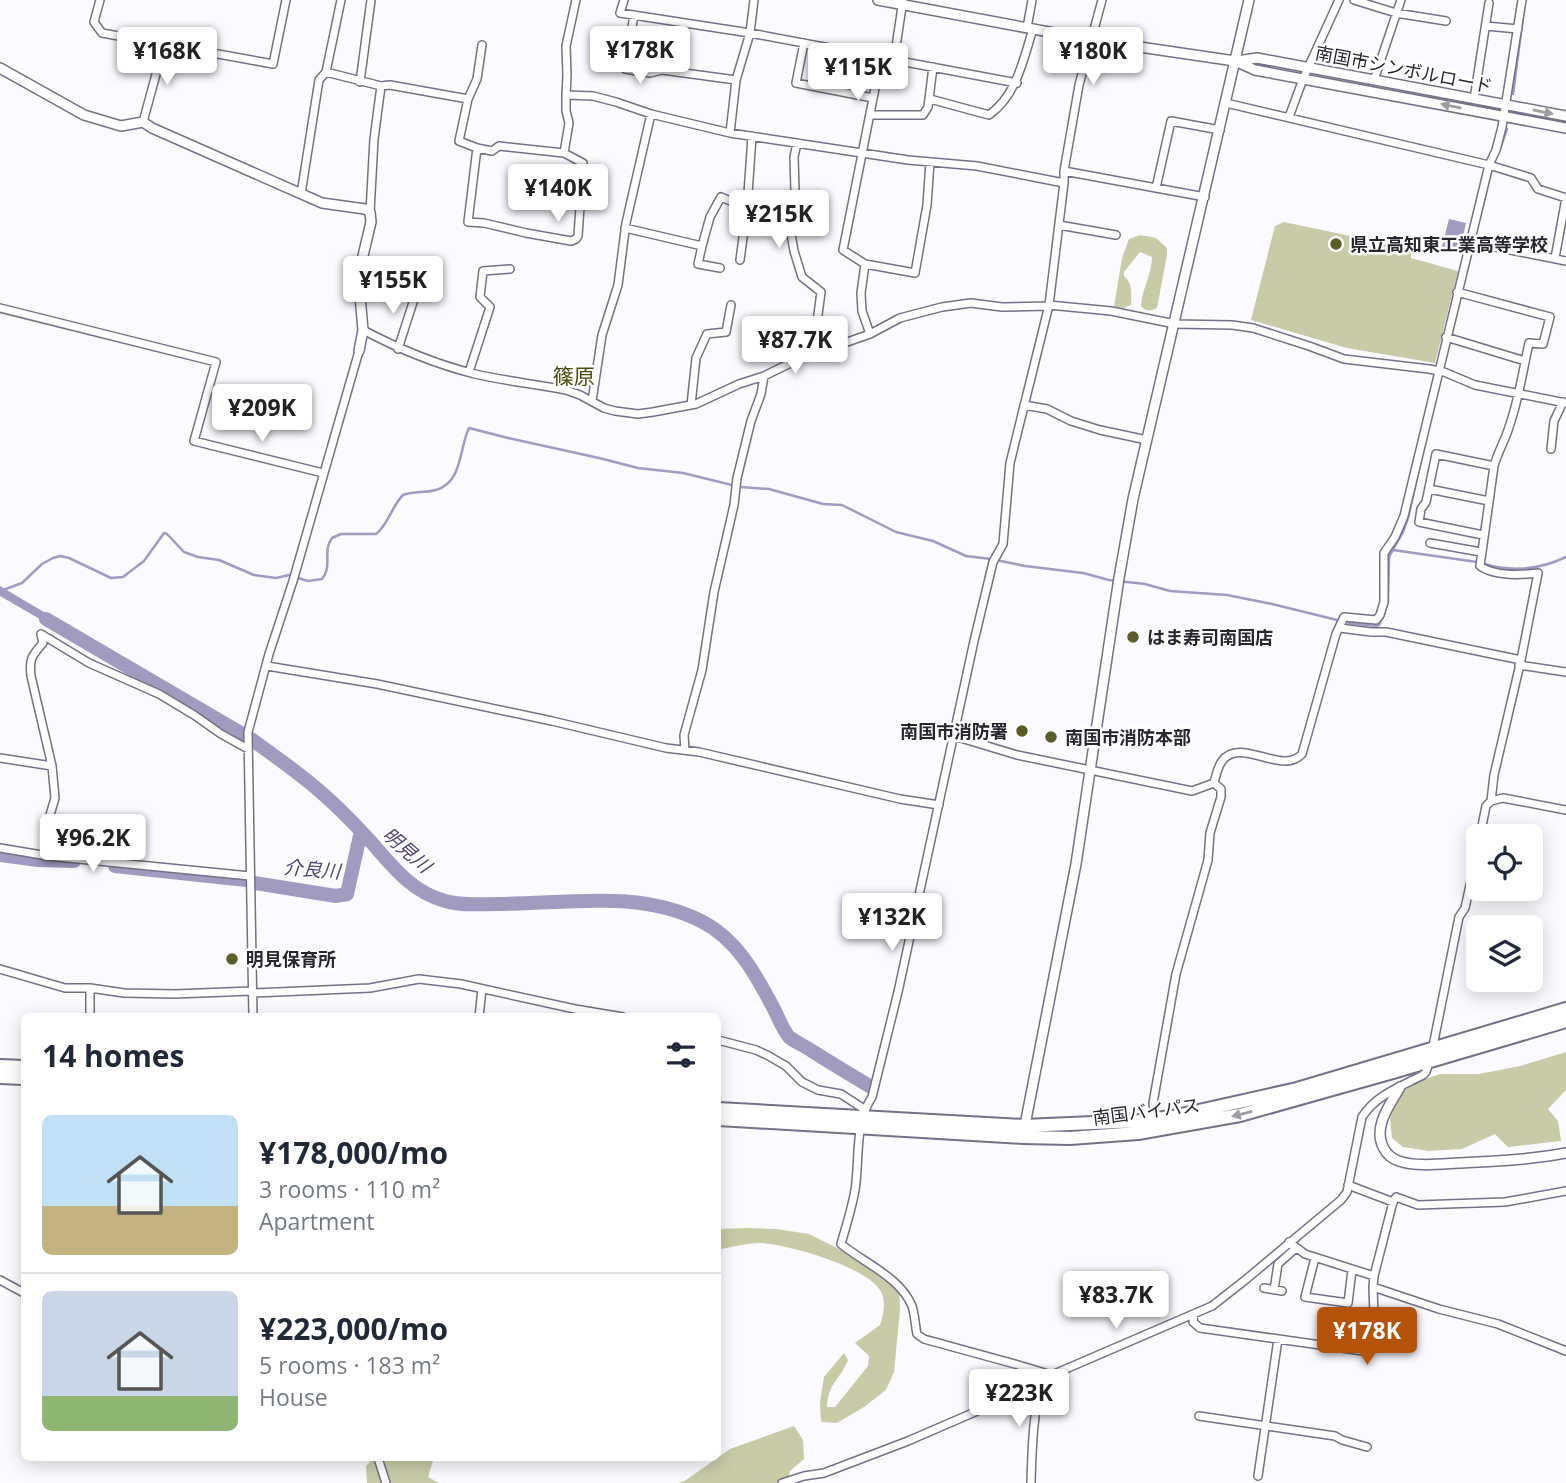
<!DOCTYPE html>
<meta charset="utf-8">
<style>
:root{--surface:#fff;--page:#f2f2f3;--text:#1f2937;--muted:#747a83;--line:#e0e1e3;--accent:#b45309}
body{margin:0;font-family:"Open Sans","Noto Sans JP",sans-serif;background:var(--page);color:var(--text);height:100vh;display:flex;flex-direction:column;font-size:26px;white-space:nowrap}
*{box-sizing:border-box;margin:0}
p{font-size:23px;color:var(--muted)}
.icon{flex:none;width:38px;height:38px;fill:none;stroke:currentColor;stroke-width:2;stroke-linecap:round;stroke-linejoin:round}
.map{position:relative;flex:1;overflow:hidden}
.details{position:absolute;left:21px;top:1013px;width:700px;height:448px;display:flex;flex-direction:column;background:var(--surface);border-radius:10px;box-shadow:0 4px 18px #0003}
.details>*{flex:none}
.controls{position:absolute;left:1466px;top:824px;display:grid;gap:14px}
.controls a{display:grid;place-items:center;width:77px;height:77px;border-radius:10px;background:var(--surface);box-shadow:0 4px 18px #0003;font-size:35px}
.price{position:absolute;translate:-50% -60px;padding:0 16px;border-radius:7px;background:#fff;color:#222;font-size:23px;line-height:46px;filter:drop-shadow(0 2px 4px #0008)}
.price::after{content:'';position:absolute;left:50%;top:42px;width:21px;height:16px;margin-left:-10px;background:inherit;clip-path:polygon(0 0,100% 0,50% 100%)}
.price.selected{background:var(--accent);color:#fff}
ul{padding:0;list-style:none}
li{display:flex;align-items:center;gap:21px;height:175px;padding:0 21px}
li+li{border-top:2px solid var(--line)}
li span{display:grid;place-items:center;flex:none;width:196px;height:140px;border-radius:10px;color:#555}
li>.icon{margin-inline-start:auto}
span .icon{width:84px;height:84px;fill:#fffc;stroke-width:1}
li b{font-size:30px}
h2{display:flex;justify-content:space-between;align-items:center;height:84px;padding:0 21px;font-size:30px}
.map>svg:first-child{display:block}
.green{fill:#c8cba6}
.water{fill:#a29ac1}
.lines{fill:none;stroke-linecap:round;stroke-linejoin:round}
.stream{stroke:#a29ac1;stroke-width:2.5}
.river{stroke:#a29ac1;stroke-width:14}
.minor-casing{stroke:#747085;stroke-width:10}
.tertiary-casing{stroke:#747085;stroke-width:12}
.trunk-casing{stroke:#747085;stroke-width:16}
.minor{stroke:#fff;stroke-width:7}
.tertiary{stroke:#fff;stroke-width:9}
.trunk{stroke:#fff;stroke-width:12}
.oneway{fill:#9e9da1}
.poi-dot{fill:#5a5c2a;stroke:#fff;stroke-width:2.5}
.labels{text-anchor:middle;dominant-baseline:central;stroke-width:5;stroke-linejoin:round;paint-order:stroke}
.street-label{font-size:18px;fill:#27252e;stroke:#fff}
.poi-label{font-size:18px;font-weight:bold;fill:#27252e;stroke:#fff;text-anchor:start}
.water-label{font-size:19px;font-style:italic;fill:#514377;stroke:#fff}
.quarter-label{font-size:21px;fill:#4b4d10;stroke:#fff}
</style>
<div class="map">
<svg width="1566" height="1483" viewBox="0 0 1566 1483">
<rect width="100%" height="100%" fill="#fbfaff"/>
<path class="green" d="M1284,222L1412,249L1411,258L1458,271L1435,363L1347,348L1251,320L1275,226Z
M1140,235L1156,238L1167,248V255L1157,308C1151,311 1146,312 1141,306C1142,289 1152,274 1152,257L1140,252L1124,272V276C1133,283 1131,294 1131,305L1120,310L1114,307L1122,258L1129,239Z
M1566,1052V1090L1548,1109L1558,1121L1561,1141L1508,1147L1495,1134L1462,1149L1428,1151L1403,1147L1392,1138L1390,1118L1397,1098L1411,1084L1440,1074H1479L1520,1066Z
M748,1228L776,1229L809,1234L845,1252L899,1287L900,1310L894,1372L886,1390L864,1407L837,1423L821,1422L820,1402L824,1377L844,1353L848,1360C840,1380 828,1383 827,1407H835L868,1366L869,1356L855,1343L880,1325C883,1315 886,1304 882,1294C873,1268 786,1244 760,1243C746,1243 731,1247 718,1250V1229Z
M794,1426L803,1440L804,1459L790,1471L787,1483H679L686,1480L730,1449Z
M373,1458H434L428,1477L439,1483H367L366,1466Z"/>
<path class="water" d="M1449,219L1466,223L1460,251L1442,247Z
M0,586L64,624L57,629L0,596Z"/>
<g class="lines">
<path class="stream" d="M1513,94L1523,17
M1500,149L1507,129
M1393,550L1477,562
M1484,564C1512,572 1539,570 1566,557
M3,590L22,583L42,564L53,558L60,556L69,558L111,578L123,577L144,561L164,533L167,534L184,552L198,557L219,560L254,575L276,578L289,575L308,581L322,579C333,566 322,551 332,538L341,534H376C389,524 391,507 403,495C413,491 425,493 436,490C463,482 459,448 469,428L508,438L599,458L638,468L683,473L740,487L769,489L823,504L842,505L896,532L933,541L966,556L991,559L1025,566L1083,573L1109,580L1145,584L1170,591L1227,595L1272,604L1337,620
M1348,623L1376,626L1379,625L1384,615L1388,601L1389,557L1403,532L1408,518L1419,469"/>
<path class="river" d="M46,619L251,739C280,760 309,780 335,805C348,817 360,830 372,843C393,867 412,892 445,901C462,906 480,904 498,904C565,904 638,889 701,921C737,939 756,975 774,1009C778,1017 783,1030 789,1037C795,1042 805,1046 812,1051C831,1063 851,1075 871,1087
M0,855L38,860L74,861
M115,866L246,880
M254,883L336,896L347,894L361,831"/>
<g class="minor-casing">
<path id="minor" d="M100,0L94,22L102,33L273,64L286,0
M624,0L620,13L750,33L1017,83
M1354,0L1396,13L1446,21
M634,15L625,69L650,73L662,70L736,80
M1486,26L1518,29
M1027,28L1032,0
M804,43L796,83L873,98
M894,60L903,0
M326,72L341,0
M1374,80L1401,0
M360,82L371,0
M381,86L390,85L468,99L459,141L477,148
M566,95L593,96L616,102L651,114L730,133L908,160L977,166L1064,183
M468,99L477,79L482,45
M930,99L989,115C1017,95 1023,60 1033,29
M1474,99L1489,3
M1226,103L1489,165L1531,178L1538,189L1566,198
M870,115H923L928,107L933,67
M1289,117L1303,79L1339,0
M143,122L164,45
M730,133L736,80L750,33L754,0
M797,143L794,157L795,191L789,222L794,251L802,277L821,292L813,352
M564,153L583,163L578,236L576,239L571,241L526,233L484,223L468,222L477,148L492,151L499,146L564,153L569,123L566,111V95L567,75L566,46L576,0
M1064,171L1205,197
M1156,188L1171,121L1220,130
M301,194L319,80L326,72L381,86L374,139L370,212
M1059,225L1116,235
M625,228L702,246L710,217L721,197L747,208L752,136
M1470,242L1566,261
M702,246L698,264L720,268
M1555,258L1566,198
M740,260L747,208
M865,264L843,250L881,58
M1457,292L1550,317L1543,344L1529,343C1523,370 1519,398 1510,424C1506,439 1498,451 1494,466L1480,566C1494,576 1521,575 1538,573L1521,660L1494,775L1491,801L1486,806L1480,836
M1049,305L1111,311L1175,324L1232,325L1253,328L1309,346L1344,359L1429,369L1444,372L1475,385L1566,403
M0,308L216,362L194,441L323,473
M363,330C399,349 435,364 475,374C505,381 536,384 566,390L580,395L604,408L615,411L638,414L653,412L696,404L739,384L764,376L813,352L833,347L870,334L900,318L942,307L971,303L1002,307L1048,306
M870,334L862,311L861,293L865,264L915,273L927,205L930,162
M1446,337L1525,361
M398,349L416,293
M469,372L490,307L480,297L483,271L510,269
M592,401L602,335L618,285L626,223L651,114
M691,405L696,358L707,334L726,332L731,305
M1024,405L1047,409L1071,421L1100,430L1147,440
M1551,449L1554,421L1563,402
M1429,489L1489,501
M1483,535L1419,522L1421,509L1426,502L1436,454L1494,466
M1430,543L1481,552
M1340,628L1371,632H1386L1521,660
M1519,665L1566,672
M267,666L377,684L552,721L666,748L699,752L900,799L939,805
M954,736L1017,755L1192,791L1214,783
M248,749L221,734L194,715L159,694L89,663L41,634L43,643C32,656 29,658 31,676L52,766L55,798L50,815L45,850L48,856L250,876
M685,750L684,735L702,670L714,592L734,505L737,478L751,421L761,394L764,376
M0,758L52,766
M1214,783C1216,776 1217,768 1222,761C1240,736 1282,776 1302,754L1336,634L1344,617L1376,620L1380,615L1384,602V553L1395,537L1404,516L1489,165L1496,150L1502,127L1522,0
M1491,801L1503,798L1566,810
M0,848L48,856
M0,969L65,988H90L124,993L175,994L252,991
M90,988V1017
M252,993L370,988L419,979L461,984L575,1009L623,1017
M253,1017L248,732L269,654L293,581L359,351
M479,1017L482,989
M718,1040L756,1050L767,1055L786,1066L802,1082L818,1090L841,1094L864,1109
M1432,1051L1459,917L1465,908L1479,844
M1155,1121L1153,1103L1176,974L1203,878L1208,860L1210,833L1221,797V789L1214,783
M1348,1185L1393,1202L1374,1276
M1393,1202L1396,1197L1418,1205L1505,1202L1566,1191
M1289,1242L1305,1254L1374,1276L1373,1287L1439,1309L1498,1324L1566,1351
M1315,1258L1305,1297L1348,1303L1352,1270
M0,1280L24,1293
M1264,1288L1282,1291
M1274,1290L1278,1264L1296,1248
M1194,1314L1193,1322L1200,1328L1370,1352L1374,1315L1373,1287
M1049,1376L1045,1373L1015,1364L924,1339L917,1334C915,1325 915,1315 912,1306C900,1277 864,1263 841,1244C846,1226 852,1208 855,1190C860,1159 854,1124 872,1097L898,992L974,641L993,562L1003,544L1010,463L1049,305L1064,183V171L1079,85L1102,0
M1199,1416L1335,1436L1342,1440L1367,1447
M378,1458L386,1483
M1258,1476L1278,1339
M782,1483L804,1476L824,1473L908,1441L975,1412L1024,1387L1212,1306L1244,1281L1341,1200L1347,1192L1362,1117C1376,1095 1400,1087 1423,1075L1426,1072L1429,1062
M1031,1483C1032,1447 1033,1414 1042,1379"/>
</g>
<g class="tertiary-casing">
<path id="tertiary" d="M878,0L1092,40L1235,61L1255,70L1566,128
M1237,61L1257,58L1566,116
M0,68L84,115L121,126L143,122L152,128L322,203L365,209L370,212L371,222L362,260L359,285L363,330L359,351
M1400,1087C1390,1105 1373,1126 1383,1147C1386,1153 1392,1159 1399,1161C1415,1167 1441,1164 1458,1163C1494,1161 1530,1160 1566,1153
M1024,1130L1076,864L1119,578L1133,499L1249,0"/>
</g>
<g class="trunk-casing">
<path id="trunk" d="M0,1066L24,1067
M0,1077L24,1078
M718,1109L1024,1126L1139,1121L1172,1117L1297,1089L1566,1009
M718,1119L1023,1137L1070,1138L1138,1133L1240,1115L1393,1072L1566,1021"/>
</g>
<use href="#minor" class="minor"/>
<use href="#tertiary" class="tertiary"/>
<use href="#trunk" class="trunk"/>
</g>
<defs><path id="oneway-solid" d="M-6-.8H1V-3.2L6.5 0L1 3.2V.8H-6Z" transform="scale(1.75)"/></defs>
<g class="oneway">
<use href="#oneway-solid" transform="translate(1451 106) rotate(-169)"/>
<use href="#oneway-solid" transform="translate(1543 112) rotate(11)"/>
<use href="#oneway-solid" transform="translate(1242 1114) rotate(166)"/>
</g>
<g class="poi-dot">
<circle cx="1336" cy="244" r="7"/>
<circle cx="1133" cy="637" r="7"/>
<circle cx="1022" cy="731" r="7"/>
<circle cx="1051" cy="737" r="7"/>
<circle cx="232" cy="959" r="7"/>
</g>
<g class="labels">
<g class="street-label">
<text transform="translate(1404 69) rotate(11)">南国市シンボルロード</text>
<text transform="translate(1146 1111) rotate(-7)">南国バイパス</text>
</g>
<g class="poi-label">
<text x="1350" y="244">県立高知東工業高等学校</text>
<text x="1147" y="637">はま寿司南国店</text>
<text x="1008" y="731" text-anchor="end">南国市消防署</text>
<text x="1065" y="737">南国市消防本部</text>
<text x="246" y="959">明見保育所</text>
</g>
<g class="water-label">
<text transform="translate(407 850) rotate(41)">明見川</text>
<text transform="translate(312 869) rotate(5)">介良川</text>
</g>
<g class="quarter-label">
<text x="574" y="376">篠原</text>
</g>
</g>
</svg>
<div class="controls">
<a><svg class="icon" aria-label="locate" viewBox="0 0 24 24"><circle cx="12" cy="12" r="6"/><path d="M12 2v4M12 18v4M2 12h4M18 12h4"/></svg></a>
<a><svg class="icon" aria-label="layers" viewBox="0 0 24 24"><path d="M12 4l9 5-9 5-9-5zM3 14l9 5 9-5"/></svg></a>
</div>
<b class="price" style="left:640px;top:86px">¥178K</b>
<b class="price" style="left:167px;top:87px">¥168K</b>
<b class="price" style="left:1093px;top:87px">¥180K</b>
<b class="price" style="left:858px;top:103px">¥115K</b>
<b class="price" style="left:558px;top:224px">¥140K</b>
<b class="price" style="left:779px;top:250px">¥215K</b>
<b class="price" style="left:393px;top:316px">¥155K</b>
<b class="price" style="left:795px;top:376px">¥87.7K</b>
<b class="price" style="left:262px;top:444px">¥209K</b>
<b class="price" style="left:93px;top:874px">¥96.2K</b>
<b class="price" style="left:892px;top:953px">¥132K</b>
<b class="price" style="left:1116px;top:1331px">¥83.7K</b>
<b class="price selected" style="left:1367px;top:1367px">¥178K</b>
<b class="price" style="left:1019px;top:1429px">¥223K</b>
<section class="details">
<h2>14 homes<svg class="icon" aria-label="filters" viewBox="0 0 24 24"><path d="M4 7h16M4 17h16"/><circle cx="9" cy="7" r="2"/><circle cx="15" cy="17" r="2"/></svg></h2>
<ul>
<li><span style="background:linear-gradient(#bfe0f5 65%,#c2b280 0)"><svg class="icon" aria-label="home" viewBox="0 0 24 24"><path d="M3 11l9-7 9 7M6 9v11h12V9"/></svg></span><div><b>¥178,000/mo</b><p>3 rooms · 110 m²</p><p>Apartment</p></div></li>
<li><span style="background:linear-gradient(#c9d6e8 75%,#8fb573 0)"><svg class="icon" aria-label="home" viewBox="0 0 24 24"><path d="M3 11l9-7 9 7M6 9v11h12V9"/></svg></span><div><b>¥223,000/mo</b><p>5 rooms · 183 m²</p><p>House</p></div></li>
</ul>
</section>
</div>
